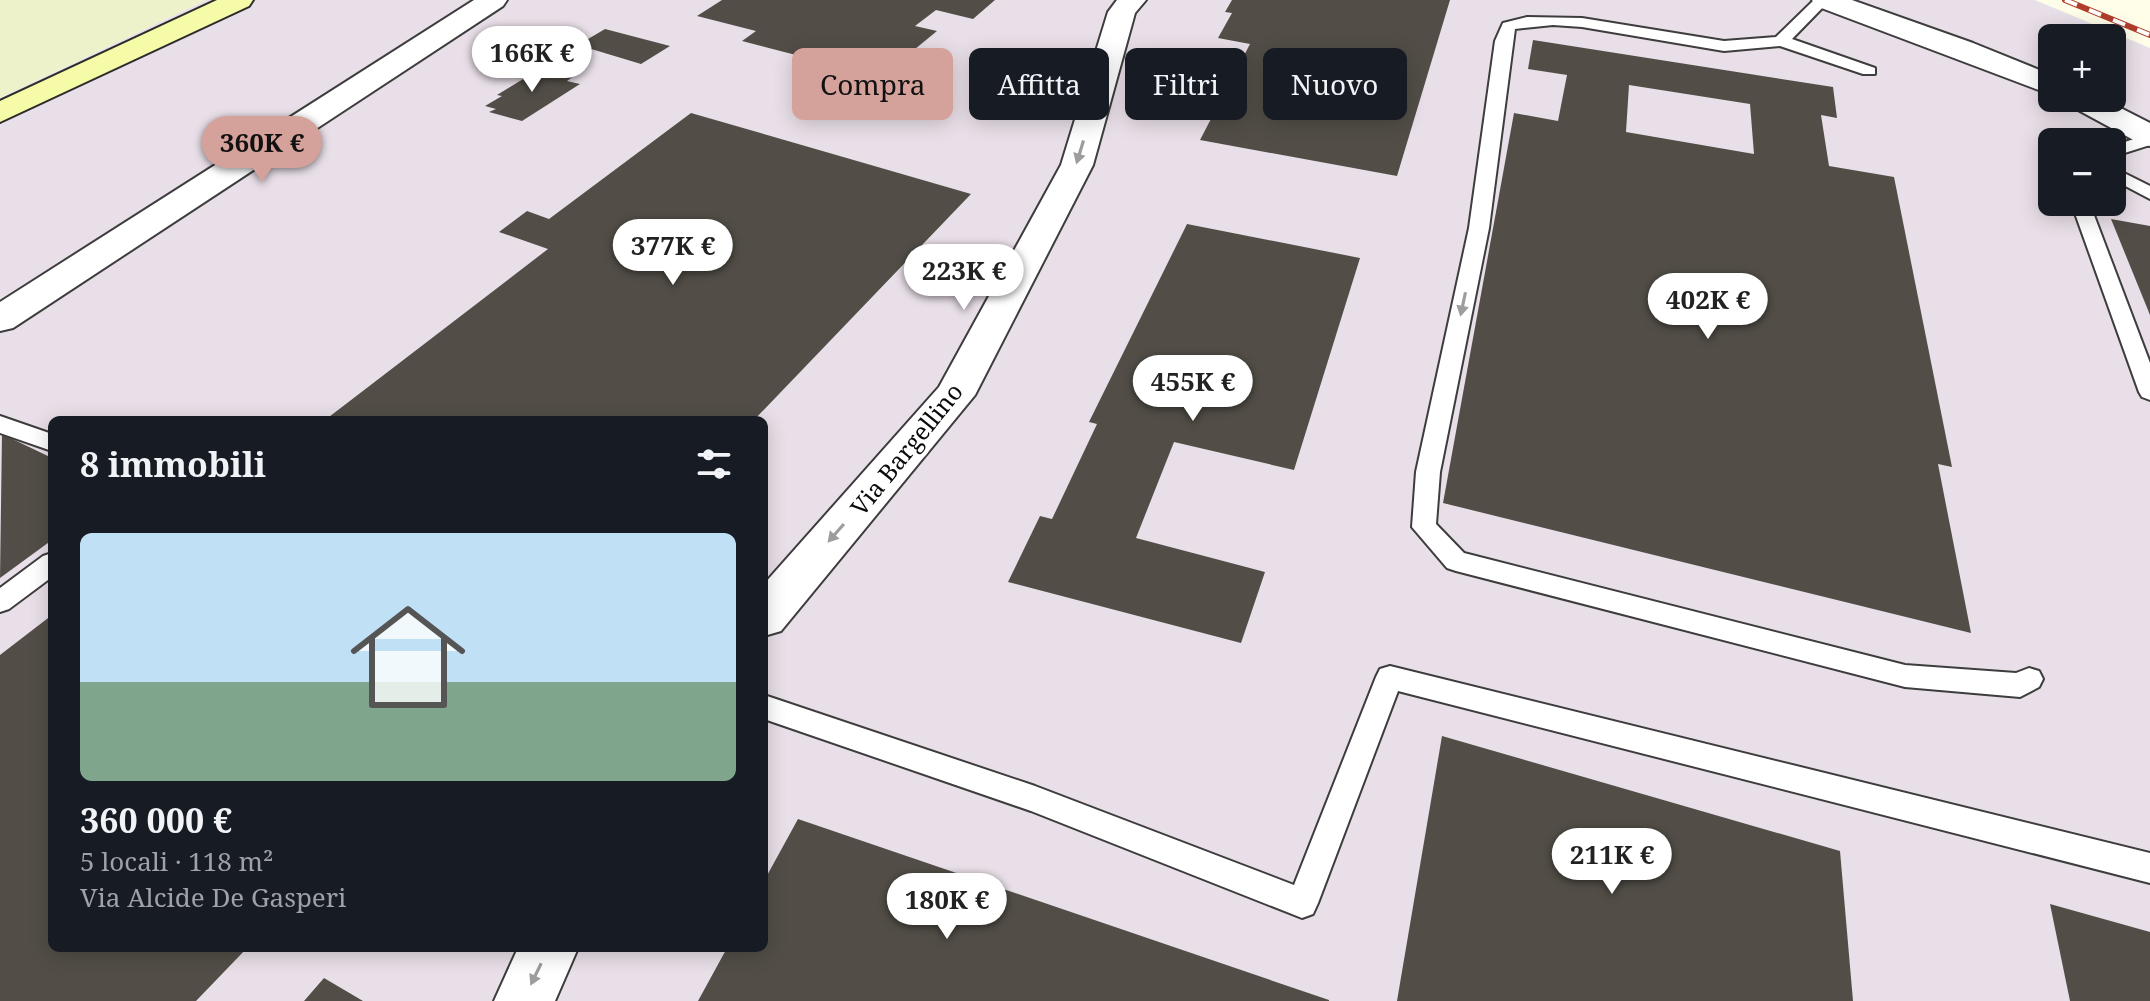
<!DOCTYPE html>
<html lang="it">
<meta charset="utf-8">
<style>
:root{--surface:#171b24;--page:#242831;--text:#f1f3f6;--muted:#9ea1a6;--accent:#d5a19b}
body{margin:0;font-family:"Noto Serif",serif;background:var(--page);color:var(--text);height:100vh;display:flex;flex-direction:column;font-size:30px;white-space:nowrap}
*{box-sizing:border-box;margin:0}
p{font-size:26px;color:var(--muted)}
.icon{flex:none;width:44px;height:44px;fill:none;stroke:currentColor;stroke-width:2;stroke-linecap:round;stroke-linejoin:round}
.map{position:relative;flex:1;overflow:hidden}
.sheet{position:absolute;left:48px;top:416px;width:720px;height:536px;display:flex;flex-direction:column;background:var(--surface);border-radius:12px;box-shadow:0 4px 20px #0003}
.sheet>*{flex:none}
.hud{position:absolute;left:792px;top:48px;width:760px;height:72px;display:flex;gap:16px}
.fabs{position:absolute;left:2038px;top:24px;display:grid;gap:16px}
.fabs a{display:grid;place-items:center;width:88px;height:88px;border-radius:12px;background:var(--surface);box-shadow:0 4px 20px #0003;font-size:40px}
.price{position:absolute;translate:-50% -68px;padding:0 18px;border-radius:28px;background:#fff;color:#222;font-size:26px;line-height:52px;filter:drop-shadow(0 2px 4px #0008)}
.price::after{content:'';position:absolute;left:50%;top:48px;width:24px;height:18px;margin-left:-12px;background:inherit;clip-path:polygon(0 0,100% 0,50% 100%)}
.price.current{background:var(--accent);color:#111}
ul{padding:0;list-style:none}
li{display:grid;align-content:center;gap:16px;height:424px;padding:0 32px}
li span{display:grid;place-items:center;height:248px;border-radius:12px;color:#555}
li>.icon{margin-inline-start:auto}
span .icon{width:144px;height:144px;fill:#fffc;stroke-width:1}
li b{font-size:34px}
h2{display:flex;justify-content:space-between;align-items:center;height:96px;padding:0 32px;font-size:34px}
.chip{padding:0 28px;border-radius:12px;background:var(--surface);box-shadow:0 4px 20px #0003;font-size:28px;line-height:72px}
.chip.current{background:var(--accent);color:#111}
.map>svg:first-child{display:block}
.industrial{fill:#e9dfe8;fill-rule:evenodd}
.farmland{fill:#eef2cb}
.building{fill:#524e47;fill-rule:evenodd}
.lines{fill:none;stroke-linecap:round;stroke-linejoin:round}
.service-casing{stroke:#3d3d3d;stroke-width:4}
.minor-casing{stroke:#3d3d3d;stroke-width:4}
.secondary-casing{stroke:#2c2c2c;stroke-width:4}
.service{fill:#fff;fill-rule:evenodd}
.minor{fill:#fff;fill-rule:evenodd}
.secondary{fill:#f5fba7;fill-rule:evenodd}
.rail-casing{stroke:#b23d2b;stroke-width:6}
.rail{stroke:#fff;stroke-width:4;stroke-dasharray:13;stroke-linecap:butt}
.oneway{fill:#9d9d9d}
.labels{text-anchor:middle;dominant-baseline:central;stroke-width:8;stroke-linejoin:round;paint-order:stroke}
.street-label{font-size:24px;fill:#0a0a0a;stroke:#fff}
</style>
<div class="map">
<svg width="2150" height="1001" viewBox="0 0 2150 1001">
<rect width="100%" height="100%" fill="#fefee9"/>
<path class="industrial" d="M206,0H2035L2150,48V1001H0V98ZM2052,38H2112V98H2052ZM2052,142H2112V202H2052ZM52,420H764V948H52Z"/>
<path class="farmland" d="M0,0H206L0,98Z"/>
<path class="building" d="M722,0H995L973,19L936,10L915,26L937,31L881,77L742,41L756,31L697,16Z
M1232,0H1450L1397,176L1200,140L1250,44L1218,38L1232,13L1225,12Z
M605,29L670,46L641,64L578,45Z
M1533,40L1833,87L1837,118L1821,115L1829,166L1894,177L1952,467L1938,464L1971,633L1443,503L1514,113L1558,121L1567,75L1528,69ZM1629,85L1750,104L1754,154L1626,132Z
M543,67L574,76L567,81L580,84L522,121L489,112L496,109L485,106L502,96L497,95Z
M691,113L971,194L754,420H325L548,249L499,232L527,211L549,219Z
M2111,219L2150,226V315Z
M1187,224L1360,258L1294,470L1174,442L1136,538L1265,572L1241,643L1008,582L1040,516L1052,519L1097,424L1089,422Z
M2,434L52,458V540L0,578Z
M52,615V948H247L196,1001H0V655Z
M1442,736L1840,851L1853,1001H1397Z
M798,819L1329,1000V1001H698L727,948H764V881Z
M2050,904L2150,932V1001H2070Z
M324,978L363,1001H304Z"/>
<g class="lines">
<g class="service-casing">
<path id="service" d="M1814,0H1830L1792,39L1875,68V74H1863L1780,46L1724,51L1582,27L1553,25L1515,29L1489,228L1440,472L1436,524L1464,553L1905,665L2016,673L2029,668L2039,671L2043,679L2039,687L2020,697L1905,687L1456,571L1447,568L1412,527L1416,472L1469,228L1495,41L1503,23L1527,17L1582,18L1724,41L1776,37Z
M2150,134V145L2112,157V146Z
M2112,167L2150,186V199L2112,179Z
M2071,202H2089L2150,363V400L2142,397L2139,392Z
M0,416L52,434V451L0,433Z
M52,553V577L9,609L0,612V588L43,556Z
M1390,666L2150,853V883L1398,691L1318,903L1313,914L1302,918L1031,811L764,719V695L1035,786L1294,885L1376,677L1380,669Z"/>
</g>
<g class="minor-casing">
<path id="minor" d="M474,0H507L503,6L13,328L0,331V302Z
M1117,0H1146L1135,13L1093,165L975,395L781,631L764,636V584L939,387L1061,165L1108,12Z
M1812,0H1852L1973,43L2052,75V95L1816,6Z
M2063,98H2101L2150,123V146L2139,143L2067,104Z
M518,948H578L555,1001H494Z"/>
</g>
<g class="secondary-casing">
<path id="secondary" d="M217,0H253L249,6L0,122V101Z"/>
</g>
<use href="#service" class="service"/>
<use href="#minor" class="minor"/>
<use href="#secondary" class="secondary"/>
<g class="rail-casing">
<path id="rail" d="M2065,0L2150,35"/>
</g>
<use href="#rail" class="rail"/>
</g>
<defs><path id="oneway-solid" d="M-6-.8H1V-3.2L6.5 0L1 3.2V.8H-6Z" transform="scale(2)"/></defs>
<g class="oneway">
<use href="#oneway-solid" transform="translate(1080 152) rotate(107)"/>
<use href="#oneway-solid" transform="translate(1463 304) rotate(102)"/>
<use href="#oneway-solid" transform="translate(836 533) rotate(131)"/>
<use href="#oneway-solid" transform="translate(536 974) rotate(116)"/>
</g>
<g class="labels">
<g class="street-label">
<text transform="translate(906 449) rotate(-51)">Via Bargellino</text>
</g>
</g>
</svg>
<div class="fabs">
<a>+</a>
<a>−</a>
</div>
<b class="price" style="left:532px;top:94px">166K €</b>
<b class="price current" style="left:262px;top:184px">360K €</b>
<b class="price" style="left:673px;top:287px">377K €</b>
<b class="price" style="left:964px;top:312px">223K €</b>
<b class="price" style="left:1708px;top:341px">402K €</b>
<b class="price" style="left:1193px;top:423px">455K €</b>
<b class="price" style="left:1612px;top:896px">211K €</b>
<b class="price" style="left:947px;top:941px">180K €</b>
<div class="hud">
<a class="chip current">Compra</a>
<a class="chip">Affitta</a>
<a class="chip">Filtri</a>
<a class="chip">Nuovo</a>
</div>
<section class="sheet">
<h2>8 immobili<svg class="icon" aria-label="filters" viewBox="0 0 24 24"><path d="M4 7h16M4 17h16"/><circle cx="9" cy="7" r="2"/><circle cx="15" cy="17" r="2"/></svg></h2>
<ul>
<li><span style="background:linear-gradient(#bfe0f5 60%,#7fa58c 0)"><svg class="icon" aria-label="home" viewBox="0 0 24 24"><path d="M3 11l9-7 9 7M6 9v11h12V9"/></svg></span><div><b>360 000 €</b><p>5 locali · 118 m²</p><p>Via Alcide De Gasperi</p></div></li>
</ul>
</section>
</div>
